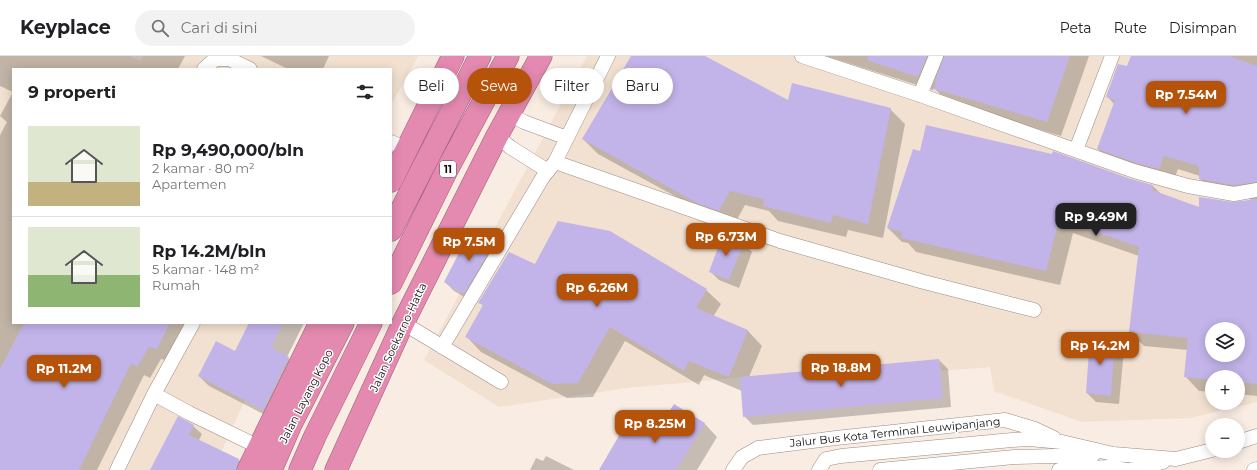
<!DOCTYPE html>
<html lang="id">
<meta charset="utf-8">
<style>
:root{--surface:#fff;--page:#f2f2f2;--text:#202124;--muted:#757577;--line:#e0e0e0;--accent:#b45309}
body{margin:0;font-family:Montserrat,sans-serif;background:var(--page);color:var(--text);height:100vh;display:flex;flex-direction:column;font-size:15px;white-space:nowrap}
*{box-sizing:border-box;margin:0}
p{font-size:13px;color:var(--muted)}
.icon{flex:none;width:22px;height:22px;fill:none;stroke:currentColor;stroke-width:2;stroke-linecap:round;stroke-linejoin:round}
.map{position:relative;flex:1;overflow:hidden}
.side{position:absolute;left:12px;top:12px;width:380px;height:256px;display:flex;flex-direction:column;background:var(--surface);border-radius:0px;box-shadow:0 2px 10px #0003}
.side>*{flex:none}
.banner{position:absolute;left:404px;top:12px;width:380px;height:36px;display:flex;gap:8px}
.tools{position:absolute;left:1205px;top:266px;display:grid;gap:8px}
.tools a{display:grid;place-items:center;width:40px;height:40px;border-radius:50%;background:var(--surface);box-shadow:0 2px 10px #0003;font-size:20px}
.price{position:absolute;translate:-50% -34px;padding:0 9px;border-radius:8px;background:var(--accent);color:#fff;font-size:13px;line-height:26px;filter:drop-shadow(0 1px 2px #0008)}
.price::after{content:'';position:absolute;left:50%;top:24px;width:12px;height:9px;margin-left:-6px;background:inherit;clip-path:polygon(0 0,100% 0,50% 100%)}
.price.active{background:#222;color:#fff}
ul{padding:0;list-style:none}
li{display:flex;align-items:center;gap:12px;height:100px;padding:0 16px}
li+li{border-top:1px solid var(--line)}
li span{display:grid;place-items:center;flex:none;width:112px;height:80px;border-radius:0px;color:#555}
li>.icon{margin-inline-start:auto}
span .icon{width:48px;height:48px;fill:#fffc;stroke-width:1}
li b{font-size:17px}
h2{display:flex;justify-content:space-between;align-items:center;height:48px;padding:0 16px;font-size:17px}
.chip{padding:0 14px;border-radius:18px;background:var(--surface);box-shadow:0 2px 10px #0003;font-size:14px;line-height:36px}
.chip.active{background:var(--accent);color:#fff}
header{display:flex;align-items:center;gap:24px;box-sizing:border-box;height:56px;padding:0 20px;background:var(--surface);border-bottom:1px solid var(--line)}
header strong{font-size:19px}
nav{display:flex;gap:22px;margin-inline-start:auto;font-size:14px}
.search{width:280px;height:36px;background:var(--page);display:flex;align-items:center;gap:10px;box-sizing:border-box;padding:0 14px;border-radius:22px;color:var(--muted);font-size:15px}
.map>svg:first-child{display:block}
.industrial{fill:#f2e1d0;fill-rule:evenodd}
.shadow{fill:#0003;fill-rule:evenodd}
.building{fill:#c2b3e8;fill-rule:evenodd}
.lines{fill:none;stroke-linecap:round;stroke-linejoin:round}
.lane-casing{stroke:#998d84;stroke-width:15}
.highway-casing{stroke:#9a5d76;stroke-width:23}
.lane{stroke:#fff;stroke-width:14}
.highway{stroke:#e489b0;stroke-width:22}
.labels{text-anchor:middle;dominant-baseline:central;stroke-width:3;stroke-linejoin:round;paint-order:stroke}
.shield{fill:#fff;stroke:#585553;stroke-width:1}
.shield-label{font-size:10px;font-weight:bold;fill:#100c09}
.street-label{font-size:11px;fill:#100c09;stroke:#fff}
</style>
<header>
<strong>Keyplace</strong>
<div class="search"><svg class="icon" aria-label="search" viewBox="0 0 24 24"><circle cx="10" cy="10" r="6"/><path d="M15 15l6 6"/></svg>Cari di sini</div>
<nav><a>Peta</a><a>Rute</a><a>Disimpan</a></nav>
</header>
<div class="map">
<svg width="1257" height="414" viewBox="0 0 1257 414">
<rect width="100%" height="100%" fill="#f9ece2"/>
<path class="industrial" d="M0,0H130L140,5L143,0H418L391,49V13H13V267H280L213,414H0Z
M587,0H1257V346L1190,362L1082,366L994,335L990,311L941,315L939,303L627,332L499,351L424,304ZM1212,273H1238V299H1212ZM1212,321H1238V347H1212Z"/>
<path class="shadow" d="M0,0H185L178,13H13V267H188L169,305L161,303L150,322L144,319L97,414H0V79L7,66L0,60L13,36L0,30Z
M261,0H329L323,13H288Z
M632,0H703L789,46L890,53L905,68L883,182L848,174L846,181L778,165L769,155L745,149L734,169L713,161L598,98L583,83Z
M826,0H1089L1061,80L949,47L934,32L933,34Z
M1132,0H1257V340L1238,338V321H1212V336L1199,335L1185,320L1188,294L1144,290L1130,276L1139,200L1073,177L1060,229L916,196L908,187L902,186L888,172L1131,124L1153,130L1161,138L1200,153L1254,144L1214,137L1200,123V120L1178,113L1173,127L1112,107L1098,93L1114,48L1107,40L1128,12ZM1212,273H1238V299H1212Z
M743,187L752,196L739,232L719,224L710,215Z
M493,188L502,197L473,246L454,235L445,226Z
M535,210L706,234L721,248L713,261L748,275L762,290L749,321L939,304L948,313L951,351L753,369L744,360L742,335L704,319L699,329L625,285L593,341L567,342L481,296L467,281L483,250L480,246Z
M250,267H304L287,301L299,312L273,363L209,330L199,320L235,297Z
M1115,284L1124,293L1119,348L1096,346L1087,337Z
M704,367L717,381L697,414H600L654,383Z
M193,370L202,378L199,384L239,404L247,413V414H152Z
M546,400L574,414H530L536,402L543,405Z"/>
<path class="building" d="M631,0H705L788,44L792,27L891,52L868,168L833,159L831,167L763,150L764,143L730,135L719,155L697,147L582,83Z
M868,0H927L918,21L867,4Z
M944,0H1070L1047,66L934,33L936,26H935Z
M1131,0H1229L1257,10V126L1234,129L1199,123V110L1164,100L1159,113L1137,107L1097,93L1115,44L1106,41L1118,8L1127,10Z
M926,69L1052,98L1053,95L1131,123L1153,129L1152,134L1199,151V141L1233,146L1257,143V328L1238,326V321H1212V324L1184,321L1188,282L1129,276L1139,191L1059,163L1046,215L901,182L902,176L887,172L913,93L920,95ZM1212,273H1238V299H1212Z
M558,165L610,175L707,233L696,252L748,274L729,321L689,305L684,315L610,271L578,327L552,328L465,281L483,249L478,247L509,196L535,208Z
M471,174L494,187L464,238L444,226Z
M723,178L744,186L729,224L709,216Z
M24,267H170L157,293L149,291L137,311L131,307L79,414H0V313Z
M249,267H283L271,291L289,301L263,354L198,320L216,285L235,295Z
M1090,280L1115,283L1111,340L1086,337Z
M939,303L943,342L743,361L740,321Z
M674,348L705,367L676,414H599L627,366L653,381Z
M178,360L194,369L189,379L239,403L236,414H150Z"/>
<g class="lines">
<g class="lane-casing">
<path id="lane" d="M802,0L920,39L1134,115L1188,130L1234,138L1257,134
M204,13L215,3H229L250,13
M920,39L936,0
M509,58L524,66L567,82
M497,80L510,91L548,115
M391,86L407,93
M1076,94L1112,0
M555,106L608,0
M193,267L154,338L189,357L259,391
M403,267L501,326
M442,291L543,121L555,106L780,185L924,226L1034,254
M1238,386L1257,380
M117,414L154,338
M733,414L742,401L758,392L836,382L1005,364L1035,373L1054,382
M819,414L826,403L841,400L1012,384L1029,383L1062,386L1113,398L1176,403L1212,394
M880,414L1014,401L1093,399
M1059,414L1108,411L1127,414
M1130,414L1163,406
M1254,414L1257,413"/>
</g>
<g class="highway-casing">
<path id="highway" d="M391,125L453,0
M391,174L480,0
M391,227L449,110L508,0
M248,414L320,267
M271,414L291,368L343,267
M300,414L315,380L371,267
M336,414L403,267L497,80L541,0"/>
</g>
<use href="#lane" class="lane"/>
<use href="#highway" class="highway"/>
</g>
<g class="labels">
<rect class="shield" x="440" y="105" width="16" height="16" rx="3"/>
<g class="shield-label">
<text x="448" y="113">11</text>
</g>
<g class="street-label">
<text transform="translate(398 281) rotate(-65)">Jalan Soekarno-Hatta</text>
<text transform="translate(306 340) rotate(-63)">Jalan Layang Kopo</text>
<text transform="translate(895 376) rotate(-6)">Jalur Bus Kota Terminal Leuwipanjang</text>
</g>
</g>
</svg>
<div class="tools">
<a><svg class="icon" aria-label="layers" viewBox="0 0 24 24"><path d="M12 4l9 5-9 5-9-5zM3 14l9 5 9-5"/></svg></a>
<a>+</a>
<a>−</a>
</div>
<b class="price" style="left:1186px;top:59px">Rp 7.54M</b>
<b class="price active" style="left:1096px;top:181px">Rp 9.49M</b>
<b class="price" style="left:726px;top:201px">Rp 6.73M</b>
<b class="price" style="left:469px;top:206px">Rp 7.5M</b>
<b class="price" style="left:597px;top:252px">Rp 6.26M</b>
<b class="price" style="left:1100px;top:310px">Rp 14.2M</b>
<b class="price" style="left:841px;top:332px">Rp 18.8M</b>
<b class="price" style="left:64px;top:333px">Rp 11.2M</b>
<b class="price" style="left:655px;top:388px">Rp 8.25M</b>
<div class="banner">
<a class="chip">Beli</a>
<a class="chip active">Sewa</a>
<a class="chip">Filter</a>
<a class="chip">Baru</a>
</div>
<section class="side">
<h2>9 properti<svg class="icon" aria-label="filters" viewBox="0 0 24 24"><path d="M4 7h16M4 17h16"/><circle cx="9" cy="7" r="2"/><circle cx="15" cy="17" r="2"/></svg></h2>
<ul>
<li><span style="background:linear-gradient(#dfe7d0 70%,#c2b280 0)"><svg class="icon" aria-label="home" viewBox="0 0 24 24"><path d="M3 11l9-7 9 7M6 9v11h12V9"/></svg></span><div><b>Rp 9,490,000/bln</b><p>2 kamar · 80 m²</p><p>Apartemen</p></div></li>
<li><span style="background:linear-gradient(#dfe7d0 60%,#8fb573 0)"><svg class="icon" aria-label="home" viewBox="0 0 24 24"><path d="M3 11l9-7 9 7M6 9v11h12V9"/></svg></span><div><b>Rp 14.2M/bln</b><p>5 kamar · 148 m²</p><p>Rumah</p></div></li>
</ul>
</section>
</div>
